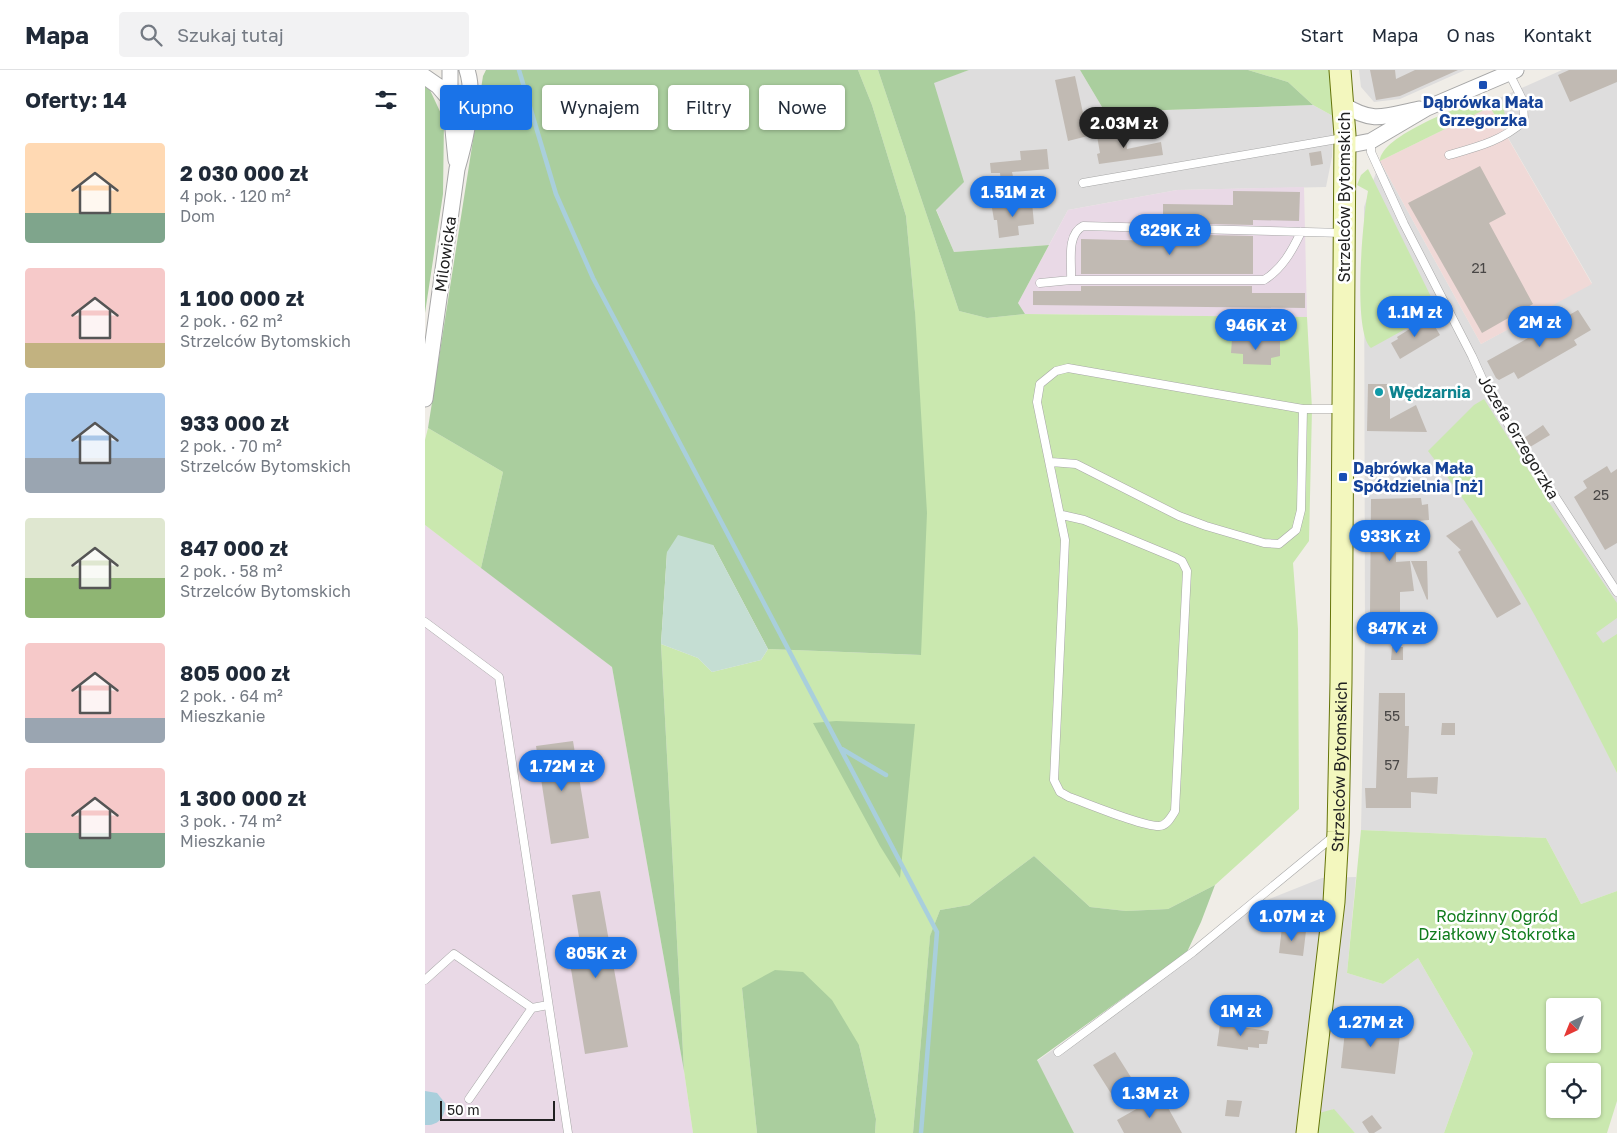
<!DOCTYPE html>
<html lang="pl">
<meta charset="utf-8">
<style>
:root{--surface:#fff;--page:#f2f2f3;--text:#1f2937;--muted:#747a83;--line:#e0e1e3;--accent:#1a73e8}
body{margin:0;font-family:"Golos Text",sans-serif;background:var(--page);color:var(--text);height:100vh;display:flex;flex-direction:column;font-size:19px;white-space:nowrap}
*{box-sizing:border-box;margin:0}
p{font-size:16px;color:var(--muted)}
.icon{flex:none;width:28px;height:28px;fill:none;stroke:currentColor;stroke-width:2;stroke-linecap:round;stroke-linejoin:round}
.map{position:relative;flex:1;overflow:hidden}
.panel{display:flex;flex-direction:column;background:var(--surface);width:425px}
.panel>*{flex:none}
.banner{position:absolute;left:15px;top:15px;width:475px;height:45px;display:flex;gap:10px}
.needle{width:32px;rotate:223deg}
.controls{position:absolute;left:1121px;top:928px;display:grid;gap:10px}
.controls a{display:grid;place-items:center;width:55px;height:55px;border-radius:5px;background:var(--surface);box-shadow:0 1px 4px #0004;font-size:25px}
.scale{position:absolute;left:15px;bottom:12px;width:115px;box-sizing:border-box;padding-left:5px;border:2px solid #202020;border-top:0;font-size:14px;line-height:18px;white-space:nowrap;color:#202020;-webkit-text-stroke:4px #fff;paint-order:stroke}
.price{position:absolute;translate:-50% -42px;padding:0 11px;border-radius:18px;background:var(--accent);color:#fff;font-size:16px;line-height:32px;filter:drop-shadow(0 1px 2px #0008)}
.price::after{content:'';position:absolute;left:50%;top:30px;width:15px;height:11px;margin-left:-8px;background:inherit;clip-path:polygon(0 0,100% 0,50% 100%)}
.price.current{background:#222;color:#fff}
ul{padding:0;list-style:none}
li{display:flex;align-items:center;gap:15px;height:125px;padding:0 25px}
li span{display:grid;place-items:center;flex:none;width:140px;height:100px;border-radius:5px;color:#555}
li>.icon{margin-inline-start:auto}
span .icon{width:60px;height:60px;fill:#fffc;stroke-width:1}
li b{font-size:21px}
h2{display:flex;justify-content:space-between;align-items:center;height:60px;padding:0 25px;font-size:21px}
.tag{padding:0 18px;border-radius:5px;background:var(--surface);box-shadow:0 1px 4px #0004;font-size:18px;line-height:45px}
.tag.current{background:var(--accent);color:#fff}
header{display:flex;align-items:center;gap:30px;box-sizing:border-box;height:70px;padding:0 25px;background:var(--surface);border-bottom:1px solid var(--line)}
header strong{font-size:24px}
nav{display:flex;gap:28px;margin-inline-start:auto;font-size:18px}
.search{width:350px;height:45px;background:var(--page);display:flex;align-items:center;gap:12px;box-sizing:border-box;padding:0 18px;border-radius:5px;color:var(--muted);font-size:19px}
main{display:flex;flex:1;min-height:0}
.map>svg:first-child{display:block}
.residential{fill:#dedddd}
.commercial{fill:#f0d9d7}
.industrial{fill:#e9d9e6}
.grass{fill:#cae8af;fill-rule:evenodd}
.forest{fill:#aace9e}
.wetland{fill:#c5ded3}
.water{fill:#a9cfdc}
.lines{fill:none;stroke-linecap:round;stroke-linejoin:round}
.stream{stroke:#a9cfdc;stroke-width:4.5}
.building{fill:#c1bab3}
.lane-casing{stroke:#a7a7a7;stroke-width:9}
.street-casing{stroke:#a7a7a7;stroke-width:17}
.secondary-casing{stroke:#66750a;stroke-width:23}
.lane{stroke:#fff;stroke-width:8}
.street{stroke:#fff;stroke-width:15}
.secondary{stroke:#f3f7be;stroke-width:21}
.transit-dot{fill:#1a4fb4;stroke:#fff;stroke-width:2}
.culture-dot{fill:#0f9aa8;stroke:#fff;stroke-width:2}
.labels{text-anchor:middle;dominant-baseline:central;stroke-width:5;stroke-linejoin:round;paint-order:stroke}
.number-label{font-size:14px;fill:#484645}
.transit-label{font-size:16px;font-weight:bold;fill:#164399;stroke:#fff}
.street-label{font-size:16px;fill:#202020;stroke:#fff}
.culture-label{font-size:16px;font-weight:bold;fill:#0d838f;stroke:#fff;text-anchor:start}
.park-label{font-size:16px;fill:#107c1c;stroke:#fff}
</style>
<header>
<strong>Mapa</strong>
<div class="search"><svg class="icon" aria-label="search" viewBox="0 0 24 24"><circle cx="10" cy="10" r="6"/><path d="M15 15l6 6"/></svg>Szukaj tutaj</div>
<nav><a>Start</a><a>Mapa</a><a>O nas</a><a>Kontakt</a></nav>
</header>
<main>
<section class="panel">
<h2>Oferty: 14<svg class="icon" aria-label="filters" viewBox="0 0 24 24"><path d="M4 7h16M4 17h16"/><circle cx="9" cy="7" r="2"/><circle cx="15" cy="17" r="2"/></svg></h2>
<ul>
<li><span style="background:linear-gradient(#ffd9b3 70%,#7fa58c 0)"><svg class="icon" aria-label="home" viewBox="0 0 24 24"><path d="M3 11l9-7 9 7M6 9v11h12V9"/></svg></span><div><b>2 030 000 zł</b><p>4 pok. · 120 m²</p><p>Dom</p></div></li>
<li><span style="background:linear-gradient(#f6c9c9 75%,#c2b280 0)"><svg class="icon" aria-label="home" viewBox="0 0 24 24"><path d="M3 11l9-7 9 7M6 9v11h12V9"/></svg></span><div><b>1 100 000 zł</b><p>2 pok. · 62 m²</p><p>Strzelców Bytomskich</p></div></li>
<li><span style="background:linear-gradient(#a9c7e8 65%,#9aa5b1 0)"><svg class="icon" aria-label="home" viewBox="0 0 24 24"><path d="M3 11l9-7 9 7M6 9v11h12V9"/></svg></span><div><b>933 000 zł</b><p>2 pok. · 70 m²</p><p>Strzelców Bytomskich</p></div></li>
<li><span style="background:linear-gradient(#dfe7d0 60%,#8fb573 0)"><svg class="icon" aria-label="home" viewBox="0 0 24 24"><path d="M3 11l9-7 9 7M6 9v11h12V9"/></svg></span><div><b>847 000 zł</b><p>2 pok. · 58 m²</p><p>Strzelców Bytomskich</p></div></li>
<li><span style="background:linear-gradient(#f6c9c9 75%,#9aa5b1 0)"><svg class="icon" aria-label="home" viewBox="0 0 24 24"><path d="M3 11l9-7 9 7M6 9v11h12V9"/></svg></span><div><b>805 000 zł</b><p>2 pok. · 64 m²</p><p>Mieszkanie</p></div></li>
<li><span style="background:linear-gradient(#f6c9c9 65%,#7fa58c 0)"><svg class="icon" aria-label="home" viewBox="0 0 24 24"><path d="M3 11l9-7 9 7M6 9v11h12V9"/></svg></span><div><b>1 300 000 zł</b><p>3 pok. · 74 m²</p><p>Mieszkanie</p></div></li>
</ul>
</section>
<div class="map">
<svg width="1192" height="1063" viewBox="0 0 1192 1063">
<rect width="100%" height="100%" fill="#f0ede7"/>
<path class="residential" d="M544,0H655L680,42L888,35L908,46L907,87L901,117L752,120L643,140L624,175L529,182L511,139L509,12Z
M934,0H1040L975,29L949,32L936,17Z
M1137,0H1192V589L1149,616L1192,703V821L1156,834L1121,768L936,760L940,569L939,137L955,91L1056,274L1167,213L1063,33Z
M931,807L922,903L958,914L993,888L1048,983L1019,1063H930L908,1039L891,1063H649L612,991L832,834L897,808Z"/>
<path class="commercial" d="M1065,37L1167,214L1056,274L955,91Z"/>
<path class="industrial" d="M879,117L882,247L600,244L593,233L643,140L752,120Z
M0,455L187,597L259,1001L268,1063H0Z"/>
<path class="grass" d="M433,0H453L534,241L562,248L600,244L882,247L887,339L884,471L868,493L873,559L874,739L790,815L743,839L701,841L665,837L609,786L544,835L515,840L505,867L488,1063H450L451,1049L434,975L317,918L332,1063H268L259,1001L236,574L273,588L287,602L336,590L343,579L495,585L490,242L481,146L447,35Z
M823,0H905L908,46L888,35L863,12Z
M1059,27H1066L1077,32L1080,45L1075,54L1065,37L955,91C956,65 1037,37 1059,27Z
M943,99L1013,241L946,278C927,262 938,147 943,121L932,115L936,105Z
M1059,329L1121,428L1192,533V548L1171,563L1178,573L1192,564V703C1136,592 1080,480 1003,381L1049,335Z
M3,358L78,402L56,498L0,455V370Z
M936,760L1121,768L1156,834L1192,821V1031L1182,1063H1019L1048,983L993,888L958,914L922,903ZM1130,936H1168V974H1130ZM1130,1001H1168V1039H1130Z
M909,1039L930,1063H891L894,1043Z"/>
<path class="forest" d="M61,0H433L447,35L481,146L490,242L502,443L496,585L343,579L288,475L242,482L236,574L259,1001L187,597L56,498L78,402L3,358L58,6Z
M453,0H544L509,13L539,112L511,140L529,182L624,175L593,233L600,244L562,248L534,241Z
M655,0H823L863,12L888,35L680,42Z
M0,17L4,18L19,50L18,124L0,243Z
M411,651L490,654L475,808L455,776L388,653Z
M609,786L665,837L701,841L743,839L790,815L776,852L762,882L612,990L649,1063H488L505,866L515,840L544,835Z
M350,900L378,902L407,930L434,975L451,1049L450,1063H332L317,918Z"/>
<path class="wetland" d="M253,465L288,475L343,579L336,590L287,602L273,588L236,574L242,482Z"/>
<path class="water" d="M0,1021L12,1023L20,1033C21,1046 14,1056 0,1055Z"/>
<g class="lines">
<path class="stream" d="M94,0L131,124L168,208L512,862L496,1063
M417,679L461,705"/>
</g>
<path class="building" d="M945,0H970L971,9L990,0H1033L975,26L951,30Z
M1144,0H1192V12L1145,32L1133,5Z
M650,6L663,66L643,71L630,10Z
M700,62L702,79L736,72L738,85L674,94L672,84L675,83L672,66Z
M622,79L624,99L587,102L589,111L576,112L575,103H566L565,93L596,90L595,81Z
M896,81L898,94L886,96L884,83Z
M1055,96L1081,144L1064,153L1108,234L1057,263L983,133Z
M808,121L875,122L874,151L828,150V155L738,153V134L808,135Z
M607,132L609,154L593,156L594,165L574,168L572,150H569L567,138Z
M738,164L828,166V204H656V169L738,171Z
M656,216H827V223H880V238L608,235V221H656Z
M1153,240L1166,260L1149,270L1152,275L1093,309L1089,302L1074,310L1071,308L1062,291Z
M999,250L1000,253L1006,250L1015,265L975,289L966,273L973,269L972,267Z
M807,269L855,271V286L846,288V295L818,294V284L806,283Z
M943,314H965V349L991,335L1002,362L942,361Z
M1118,355L1125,365L1105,377L1099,368Z
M1182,396L1186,403L1192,399V473L1180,480L1149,427L1162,418L1158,411Z
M996,428L997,435L1003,434L1004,450L971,453V492L985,491L989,521L975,522V568H955V562L946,563L945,543L946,429Z
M1047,450L1096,534L1072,548L1033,482L1036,480L1021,466Z
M986,491H1002L1003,529L1002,530Z
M967,577H978V590H966Z
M954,623H980V656H984L982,708L1013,707L1012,724L986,722V738H941L940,718H951Z
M1017,653H1030V665H1016Z
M148,671L164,768L126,774L111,676Z
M175,821L203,977L160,984L144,887L157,885L147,825Z
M857,857L881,861L878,886L854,883Z
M921,952L976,958L970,1004L916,998Z
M795,954L844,961L842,974H834V978L823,977V980L792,976Z
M690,982L709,1012L687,1025L668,995Z
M736,1025L757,1063H699L692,1050Z
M802,1030L817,1031L814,1047L800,1046Z
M947,1045L957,1058L949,1063H944L937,1052Z"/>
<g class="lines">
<g class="lane-casing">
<path id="lane" d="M946,71V82L979,154L1047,286L1065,326L1192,522
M1024,85C1052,77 1077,71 1099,51L1098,31L1084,3
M658,113L918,68
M646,210C647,192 641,165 658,156L918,163
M615,213L646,210H839C857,199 867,181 876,162
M626,392L651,394L754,446L781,456L839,473L854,474L871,460L876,440L878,339
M637,445L659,450L751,488L757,491L762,501L750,741C746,747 742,756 734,756C716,756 664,734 644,727L635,722L629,710L640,470L612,332L615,314L631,301L643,298L878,339H907L917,336
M0,552L74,607L143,1063
M0,910L29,884L107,938L123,935
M633,982L768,882L909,766
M44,1029L107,938"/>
</g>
<g class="street-casing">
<path id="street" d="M0,7L13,16L25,30L31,90
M25,30V0
M919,35C949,54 960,46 994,39
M920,76L946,71L1002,38L1091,0
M0,329L32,99C40,72 51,27 42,0"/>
</g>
<g class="secondary-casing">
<g id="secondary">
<path id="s1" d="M882,1063L909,832L913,762L916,612L920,65L915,0"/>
</g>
</g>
<use href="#lane" class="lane"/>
<use href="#street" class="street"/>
<use href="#secondary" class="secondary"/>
</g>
<g class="transit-dot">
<rect x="1053" y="10" width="10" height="10" rx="2.5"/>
<rect x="913" y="402" width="10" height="10" rx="2.5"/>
</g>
<circle class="culture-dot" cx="954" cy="322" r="5"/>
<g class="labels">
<g class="number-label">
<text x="1054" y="197">21</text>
<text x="1176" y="424">25</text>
<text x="967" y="645">55</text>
<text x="967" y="694">57</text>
</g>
<g class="transit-label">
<text x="1058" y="32">Dąbrówka Mała<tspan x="1058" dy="18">Grzegorzka</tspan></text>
<text x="928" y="398" text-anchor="start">Dąbrówka Mała<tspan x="928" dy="18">Spółdzielnia [nż]</tspan></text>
</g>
<g class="street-label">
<text transform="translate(919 127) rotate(-90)">Strzelców Bytomskich</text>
<text transform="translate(20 184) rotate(-82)">Milowicka</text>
<text transform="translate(1094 367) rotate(59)">Józefa Grzegorzka</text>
<text stroke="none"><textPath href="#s1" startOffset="368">Strzelców Bytomskich</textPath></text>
</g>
<g class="culture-label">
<text x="964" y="322">Wędzarnia</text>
</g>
<g class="park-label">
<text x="1072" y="846">Rodzinny Ogród<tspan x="1072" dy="18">Działkowy Stokrotka</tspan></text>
</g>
</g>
</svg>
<div class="controls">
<a><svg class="needle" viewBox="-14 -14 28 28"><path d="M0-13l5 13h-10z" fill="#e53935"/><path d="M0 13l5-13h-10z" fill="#747a83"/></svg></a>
<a><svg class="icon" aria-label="locate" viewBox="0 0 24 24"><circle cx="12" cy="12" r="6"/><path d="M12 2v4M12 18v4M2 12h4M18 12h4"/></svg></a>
</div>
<div class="scale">50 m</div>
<b class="price current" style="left:699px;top:79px">2.03M zł</b>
<b class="price" style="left:588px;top:148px">1.51M zł</b>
<b class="price" style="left:745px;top:186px">829K zł</b>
<b class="price" style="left:990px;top:268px">1.1M zł</b>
<b class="price" style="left:1115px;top:278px">2M zł</b>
<b class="price" style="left:831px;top:281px">946K zł</b>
<b class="price" style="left:965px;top:492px">933K zł</b>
<b class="price" style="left:972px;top:584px">847K zł</b>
<b class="price" style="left:137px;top:722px">1.72M zł</b>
<b class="price" style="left:867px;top:872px">1.07M zł</b>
<b class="price" style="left:171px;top:909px">805K zł</b>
<b class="price" style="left:816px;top:967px">1M zł</b>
<b class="price" style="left:946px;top:978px">1.27M zł</b>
<b class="price" style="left:725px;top:1049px">1.3M zł</b>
<div class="banner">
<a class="tag current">Kupno</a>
<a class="tag">Wynajem</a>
<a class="tag">Filtry</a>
<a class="tag">Nowe</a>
</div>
</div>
</main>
